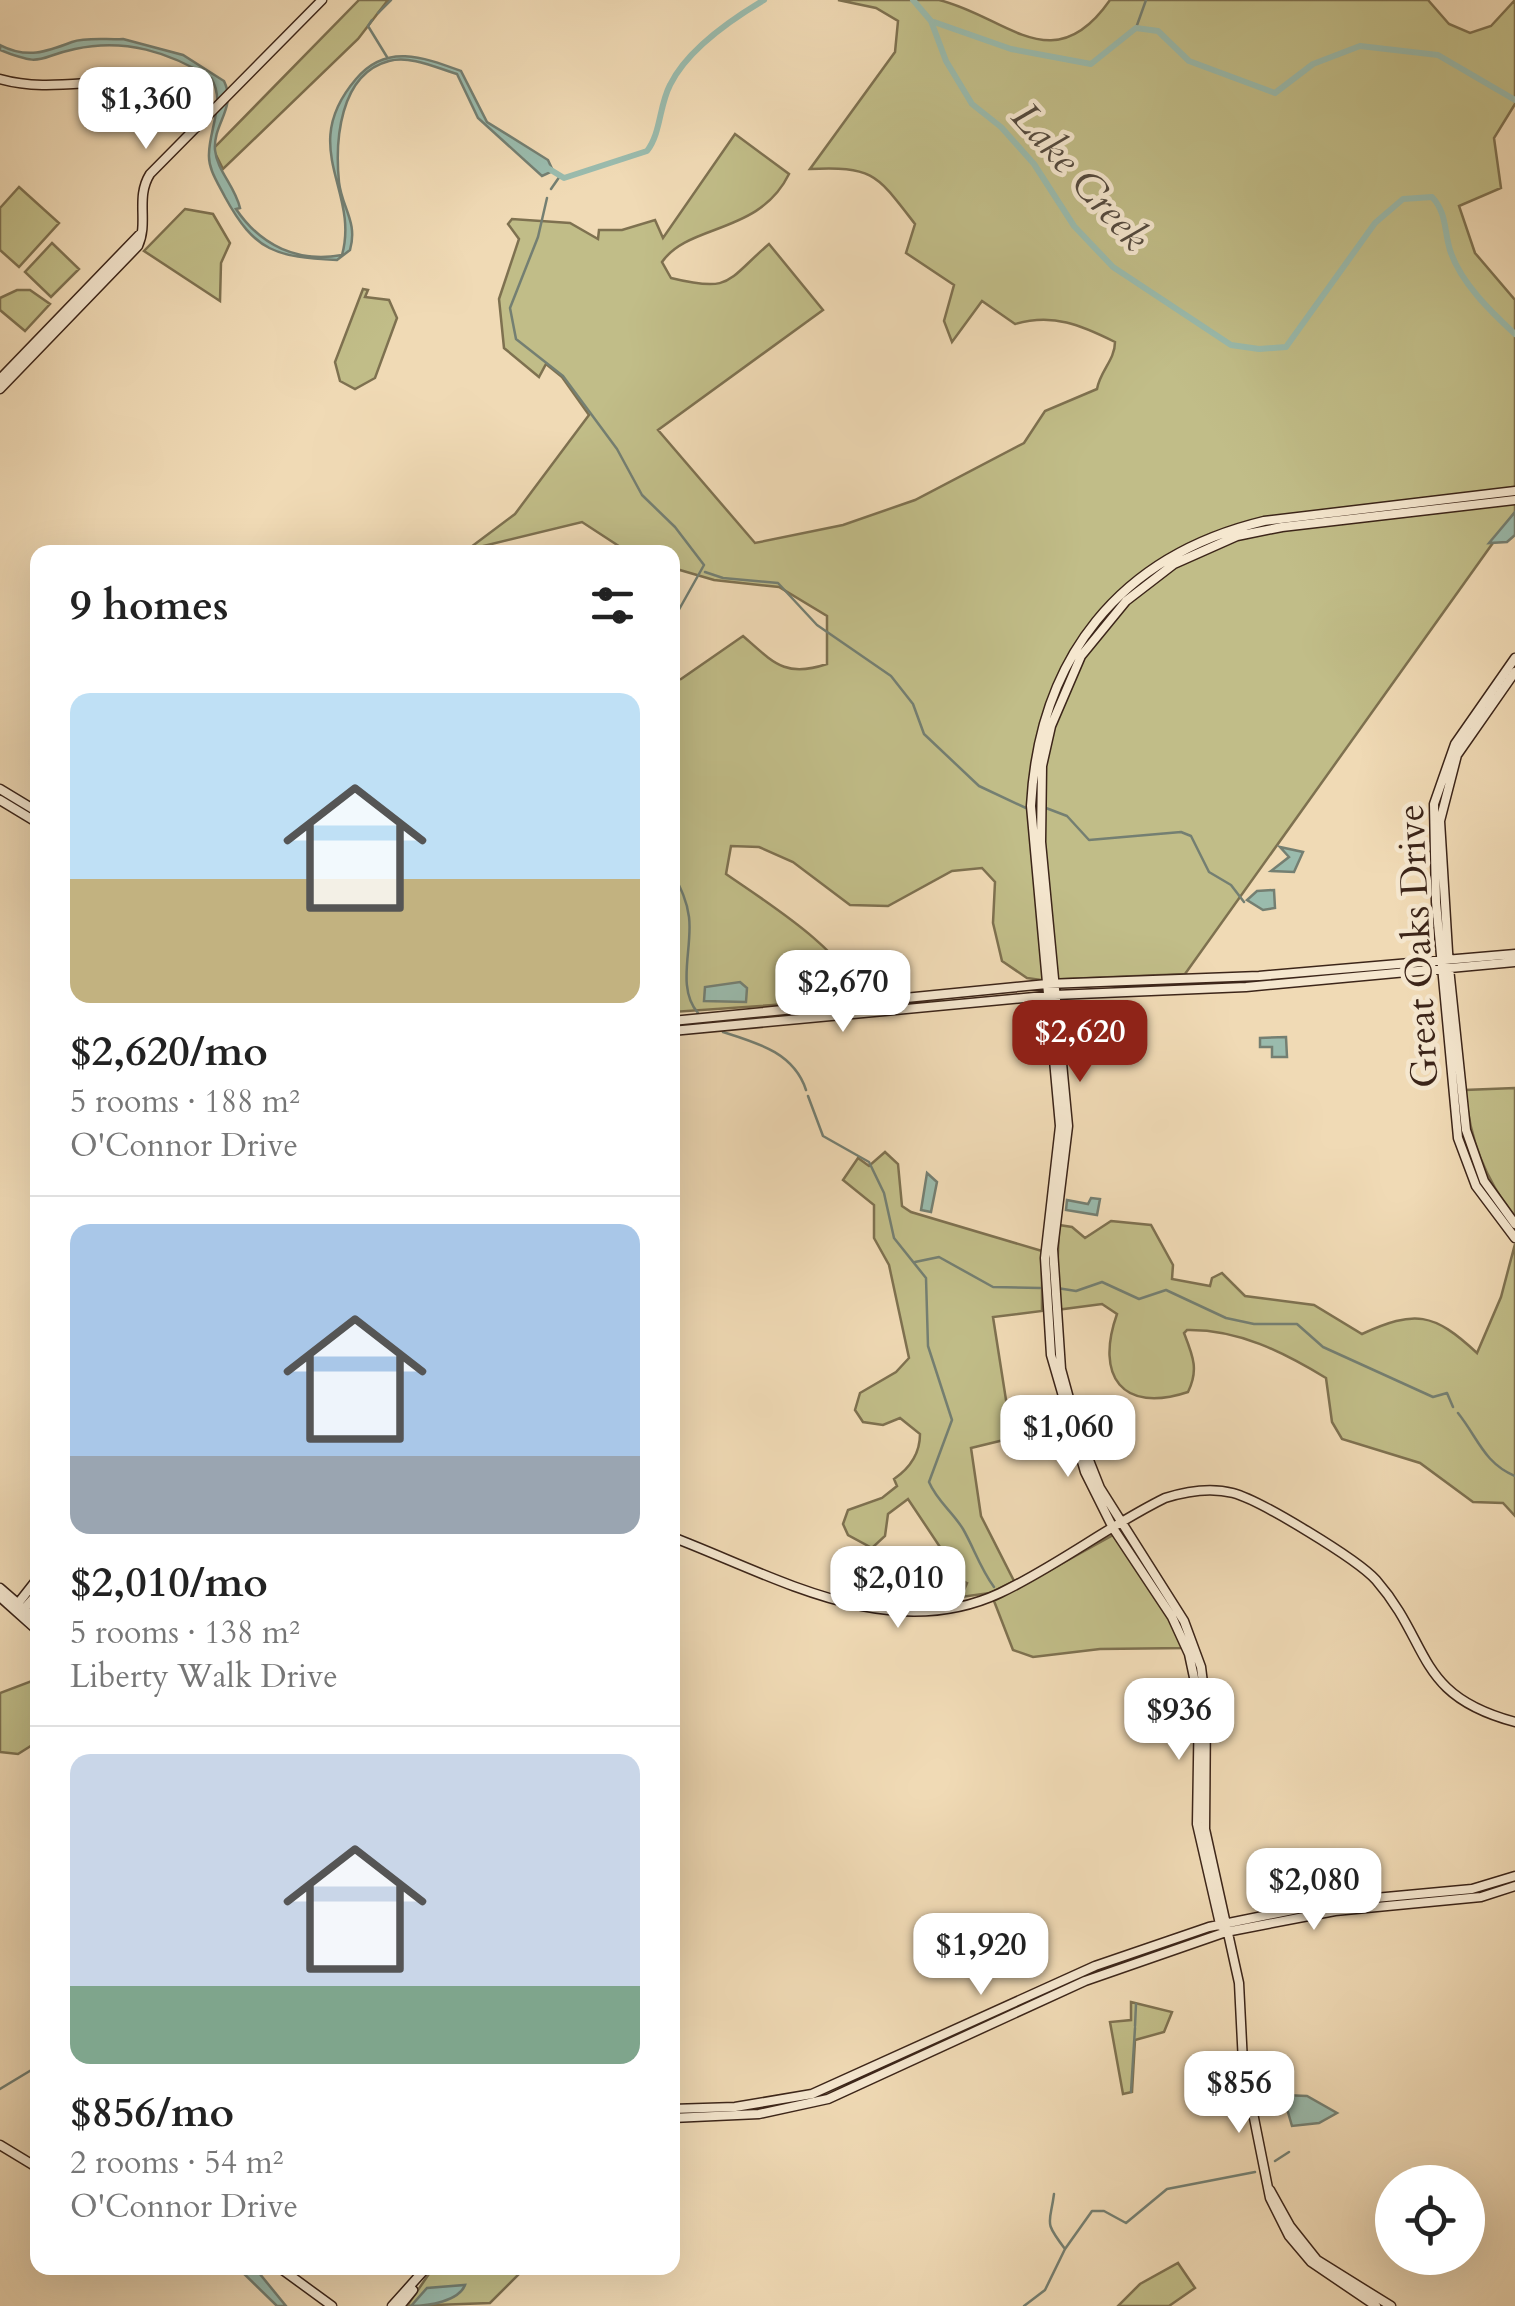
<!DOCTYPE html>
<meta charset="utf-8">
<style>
:root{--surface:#fff;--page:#f2f2f2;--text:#222;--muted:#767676;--line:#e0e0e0;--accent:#8f2418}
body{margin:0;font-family:Cardo,serif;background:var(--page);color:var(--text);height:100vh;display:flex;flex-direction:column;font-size:38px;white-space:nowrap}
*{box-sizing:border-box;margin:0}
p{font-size:32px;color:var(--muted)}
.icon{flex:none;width:55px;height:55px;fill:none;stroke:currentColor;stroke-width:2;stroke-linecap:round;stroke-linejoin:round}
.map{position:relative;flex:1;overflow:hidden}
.details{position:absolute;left:30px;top:545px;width:650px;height:1730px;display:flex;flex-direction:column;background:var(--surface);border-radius:20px;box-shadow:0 10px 40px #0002}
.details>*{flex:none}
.fabs{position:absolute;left:1375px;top:2165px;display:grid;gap:20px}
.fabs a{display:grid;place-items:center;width:110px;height:110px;border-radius:50%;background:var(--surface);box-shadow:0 10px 40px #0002;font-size:50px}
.price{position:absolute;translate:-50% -85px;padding:0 22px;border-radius:20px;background:#fff;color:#222;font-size:32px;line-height:65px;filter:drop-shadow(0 2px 5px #0008)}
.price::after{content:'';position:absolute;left:50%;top:60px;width:30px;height:22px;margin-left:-15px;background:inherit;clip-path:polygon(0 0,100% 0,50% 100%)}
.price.active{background:var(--accent);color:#fff}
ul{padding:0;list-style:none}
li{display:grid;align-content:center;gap:20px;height:530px;padding:0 40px}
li+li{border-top:2px solid var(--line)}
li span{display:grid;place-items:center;height:310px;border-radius:20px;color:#555}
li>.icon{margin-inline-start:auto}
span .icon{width:180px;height:180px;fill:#fffc;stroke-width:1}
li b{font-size:42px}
h2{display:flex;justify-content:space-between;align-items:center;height:120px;padding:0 40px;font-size:42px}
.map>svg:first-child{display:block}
.green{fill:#c1bd88;stroke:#7e7150;stroke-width:2.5}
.water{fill:#9abbad;stroke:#747f72;stroke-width:2.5}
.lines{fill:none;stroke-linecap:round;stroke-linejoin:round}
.stream{stroke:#747f72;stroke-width:2.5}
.river{stroke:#9abbad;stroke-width:6}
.secondary-casing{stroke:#3c2519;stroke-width:11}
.secondary{stroke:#f5e7cf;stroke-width:8}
.labels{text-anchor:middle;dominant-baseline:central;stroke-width:9;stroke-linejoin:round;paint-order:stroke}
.street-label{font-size:38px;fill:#3c2519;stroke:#f5e7cf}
.water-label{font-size:40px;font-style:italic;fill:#544a3e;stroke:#f5e7cf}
</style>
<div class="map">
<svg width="1515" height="2306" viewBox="0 0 1515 2306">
<rect width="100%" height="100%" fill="#f0dab5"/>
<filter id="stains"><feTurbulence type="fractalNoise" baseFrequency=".002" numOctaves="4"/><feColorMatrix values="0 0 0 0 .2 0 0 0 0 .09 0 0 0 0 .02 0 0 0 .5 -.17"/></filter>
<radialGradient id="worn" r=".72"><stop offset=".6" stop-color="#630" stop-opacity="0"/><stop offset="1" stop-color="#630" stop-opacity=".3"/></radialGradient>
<path class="green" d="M359,0H388L358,39L223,169L213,149Z
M838,0C869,0 909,0 939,0C1006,16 1053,82 1110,0H1428L1449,24L1470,33L1491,26L1515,0V104L1494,138L1501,188L1459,206L1475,253L1515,300V512L1185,974L1041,980L1027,978L1002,961L993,923L995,882L982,868L952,871L888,906L850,905L793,862L759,847L731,846L726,874C766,902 848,952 860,999L673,1012V680L681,679L743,636C774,663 785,678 827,664V616L779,587L714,580L673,568L672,552H628L582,522L467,550L515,514L589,415L562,377L546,364L539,377L504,348L499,299L519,239L508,224L512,219L570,223L598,239L599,230H622L655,220L663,238L735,134L789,174C759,235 689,223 662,262L671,278C732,293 726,281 769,244L823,310L658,430L755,543L843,525L915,500L1024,443L1045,411L1097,389C1100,371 1115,360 1115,342C1081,325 1053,313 1015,324L982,301L952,342L944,321L954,285L906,253L915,224C877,175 874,166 810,169L895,52L898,21L876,8Z
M19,187L59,223L19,267L0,250V208Z
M185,209L213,214L230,243L221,263L220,301L144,251Z
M52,243L79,269L51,297L25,272Z
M363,289L368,290L365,297L389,300L397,318L375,378L355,389L340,381L335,362Z
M17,290H30L50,304L25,331L0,310V298Z
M1515,1088V1218C1485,1178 1470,1141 1465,1090Z
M885,1152L898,1164L902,1206L911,1212L1042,1251V1311L993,1317L1012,1438L971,1448L981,1516L1014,1581L990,1593L961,1597L967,1583L950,1575L943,1581L944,1599L906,1604L903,1582L895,1585C905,1560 922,1558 946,1556L908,1499L888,1514L885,1536L872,1548L848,1535L843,1524L848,1510L882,1498L897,1486L894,1479C910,1468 920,1454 920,1434L900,1418L883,1425L863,1422L855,1410L860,1393L896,1372L909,1358L889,1265L874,1238V1205L843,1180L858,1158L869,1166Z
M1111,1221L1151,1225L1173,1265L1172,1279L1210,1286L1212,1278L1222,1273L1245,1296L1314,1305L1362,1334C1415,1310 1433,1312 1477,1353L1501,1297L1515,1244V1516L1503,1503L1473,1502L1420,1463L1342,1439L1332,1422L1326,1378C1283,1352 1238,1329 1187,1330L1184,1333C1193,1356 1199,1370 1188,1392C1122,1414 1095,1376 1117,1314L1102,1304L1056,1310L1059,1225L1072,1227L1085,1238Z
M1115,1534L1168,1614L1185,1648L1100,1649L1033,1657L1013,1650L994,1601Z
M37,1679V1742L18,1754L0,1752V1693Z
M1131,2002L1172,2012L1164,2032L1135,2040L1132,2092L1123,2094L1110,2022L1131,2020Z
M1178,2263L1195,2288L1169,2306H1118L1140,2284Z
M433,2268H525L490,2303L407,2306Z"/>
<path class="water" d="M123,39L183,55L224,81C237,108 213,123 215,150C217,171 235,186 240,208L236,209C261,246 298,263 342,255C360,190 297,148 356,79C386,43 423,57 461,71L487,122L548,160L553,171L542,176L478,118L457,74C437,68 410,55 389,61C339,74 335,142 339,182C342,208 358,222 350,250L337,260C276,257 255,252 225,197C218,183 208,169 209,154C209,130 226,101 211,78C169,52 125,38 75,49C36,57 45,68 0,50V45C27,59 46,52 72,42C86,37 108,40 123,39Z
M1515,512V535L1507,542L1489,543Z
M1280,847L1303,852L1294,872L1271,871L1289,857Z
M1274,890L1275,908L1263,910L1247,900L1257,891Z
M740,982L747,988L746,1002L704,1001L705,987Z
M1286,1037L1287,1057H1272V1047H1260V1038Z
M927,1173L937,1182L931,1212L921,1210Z
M1091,1198L1100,1199L1097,1215L1066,1210L1067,1200L1088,1204Z
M1283,2095L1307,2096L1337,2113L1319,2123L1292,2126Z
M238,2268H255L286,2306H277Z
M465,2285C459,2301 429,2306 411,2306L427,2288Z"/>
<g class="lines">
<path class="stream" d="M378,13L391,0
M372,20L368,26L387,57
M1136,28L1146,0
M551,189L560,176
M547,198L538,237L510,308L516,339L563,376L617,449L642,495L675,527L704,565L672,622
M705,572L723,578L778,583L817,625L891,676L913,704L924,734L979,786L1026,808
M1046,808L1067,816L1089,840L1181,832L1191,836L1209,872L1231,885L1244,902
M672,871C680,887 687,900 689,917C693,948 676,988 698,1013
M723,1032C758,1043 794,1053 806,1090
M808,1096L823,1136L869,1162L884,1193L894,1238L926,1278L928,1346L952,1420L929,1482C937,1501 952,1511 963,1529C974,1548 980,1568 994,1587
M915,1262L939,1257L993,1287L1040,1288
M1057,1288L1076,1291L1102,1282L1139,1299L1166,1290L1226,1318L1254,1324H1297L1323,1347L1433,1397L1447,1393L1453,1407
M1458,1413C1478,1438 1484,1463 1515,1476
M1135,2026L1136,2004
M0,2089L38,2066
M1131,2092L1135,2028
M1275,2161L1289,2152
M1065,2249L1092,2211H1104L1126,2223L1167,2189L1255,2172
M1024,2306L1045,2290L1065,2249C1043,2220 1050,2225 1054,2194"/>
<path class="river" d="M913,0L931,21L946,61L972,104L1001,127L1034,164L1074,226L1113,267L1231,345L1259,349L1286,347L1375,223L1403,199L1432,197C1447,213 1444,231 1450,250C1460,282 1491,312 1515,334
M934,22L1011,49L1091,64L1136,28L1158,31L1189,61L1275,93L1313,64L1360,46L1438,55L1515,100
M546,167L564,178L647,151C661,133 659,106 670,85C687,50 732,19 764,0"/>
<g class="secondary-casing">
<path id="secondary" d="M0,79C60,96 116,69 181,90L202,122
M0,379L139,235
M0,389L138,246C149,222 135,198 150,174L322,0
M1515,658L1455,744L1434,804L1436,902L1458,1138L1476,1186L1515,1238
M1515,672L1457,755L1440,821L1449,968L1466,1130L1484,1181L1515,1224
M0,789L38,812
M0,800L38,823
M672,1021L1047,984L1259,976L1515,954
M672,1031L1055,995L1246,987L1515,962
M672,1537C775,1576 889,1645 1000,1593C1057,1566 1108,1526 1165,1498C1187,1491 1210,1487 1233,1493C1260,1500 1357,1559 1376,1580C1432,1644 1414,1695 1515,1722
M0,1588L38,1621
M0,1597L38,1631
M16,1606L38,1578
M23,1610L38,1593
M1226,1932L1220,1924L1197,1824L1199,1701L1189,1654L1172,1617L1113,1528L1085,1472L1051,1355L1045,1258L1060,1126L1031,806C1039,658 1119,556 1264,521L1515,491
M672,2109L735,2107L812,2094L1095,1966L1209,1927L1332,1902L1472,1889L1515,1876
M672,2118L759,2114L828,2099L1085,1981L1226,1932L1335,1911L1481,1897L1515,1886
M0,2145L38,2168
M1270,2190L1290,2226L1317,2260L1391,2306
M280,2268L332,2306
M392,2306L426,2268
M400,2306L413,2290
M1376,2306L1311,2262L1289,2236L1270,2198L1243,2063L1239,1983L1205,1829L1206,1707L1201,1667L1184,1621L1100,1488L1079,1435L1061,1369L1053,1249L1068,1126L1041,842L1042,766L1051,726L1081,656L1126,601L1174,564L1237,536L1282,527L1515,500"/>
</g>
<use href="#secondary" class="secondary"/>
</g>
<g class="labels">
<g class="street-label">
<text transform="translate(1418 946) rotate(-93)">Great Oaks Drive</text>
</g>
<g class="water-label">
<text transform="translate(1080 177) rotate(48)">Lake Creek</text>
</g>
</g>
<rect width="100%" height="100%" filter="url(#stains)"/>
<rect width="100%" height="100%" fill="url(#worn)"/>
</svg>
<div class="fabs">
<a><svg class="icon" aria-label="locate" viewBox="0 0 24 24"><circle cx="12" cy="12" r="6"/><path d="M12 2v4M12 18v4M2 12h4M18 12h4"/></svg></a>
</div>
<b class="price" style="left:146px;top:152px">$1,360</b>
<b class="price" style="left:843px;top:1035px">$2,670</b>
<b class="price active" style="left:1080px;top:1085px">$2,620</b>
<b class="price" style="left:1068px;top:1480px">$1,060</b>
<b class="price" style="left:898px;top:1631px">$2,010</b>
<b class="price" style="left:1179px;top:1763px">$936</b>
<b class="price" style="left:1314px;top:1933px">$2,080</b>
<b class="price" style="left:981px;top:1998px">$1,920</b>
<b class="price" style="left:1239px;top:2136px">$856</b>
<section class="details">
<h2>9 homes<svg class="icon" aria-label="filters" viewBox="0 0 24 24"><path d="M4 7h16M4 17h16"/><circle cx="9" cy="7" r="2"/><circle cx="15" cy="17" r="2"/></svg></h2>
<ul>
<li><span style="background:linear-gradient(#bfe0f5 60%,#c2b280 0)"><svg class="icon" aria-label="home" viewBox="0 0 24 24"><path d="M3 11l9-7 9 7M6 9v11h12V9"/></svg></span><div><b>$2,620/mo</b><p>5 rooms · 188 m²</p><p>O'Connor Drive</p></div></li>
<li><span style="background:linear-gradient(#a9c7e8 75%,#9aa5b1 0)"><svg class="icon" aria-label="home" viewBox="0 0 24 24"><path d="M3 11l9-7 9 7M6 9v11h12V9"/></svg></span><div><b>$2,010/mo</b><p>5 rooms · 138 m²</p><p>Liberty Walk Drive</p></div></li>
<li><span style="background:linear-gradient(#c9d6e8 75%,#7fa58c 0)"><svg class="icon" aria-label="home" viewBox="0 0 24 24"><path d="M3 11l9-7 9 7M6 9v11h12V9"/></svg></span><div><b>$856/mo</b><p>2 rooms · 54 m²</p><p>O'Connor Drive</p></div></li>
</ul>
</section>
</div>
